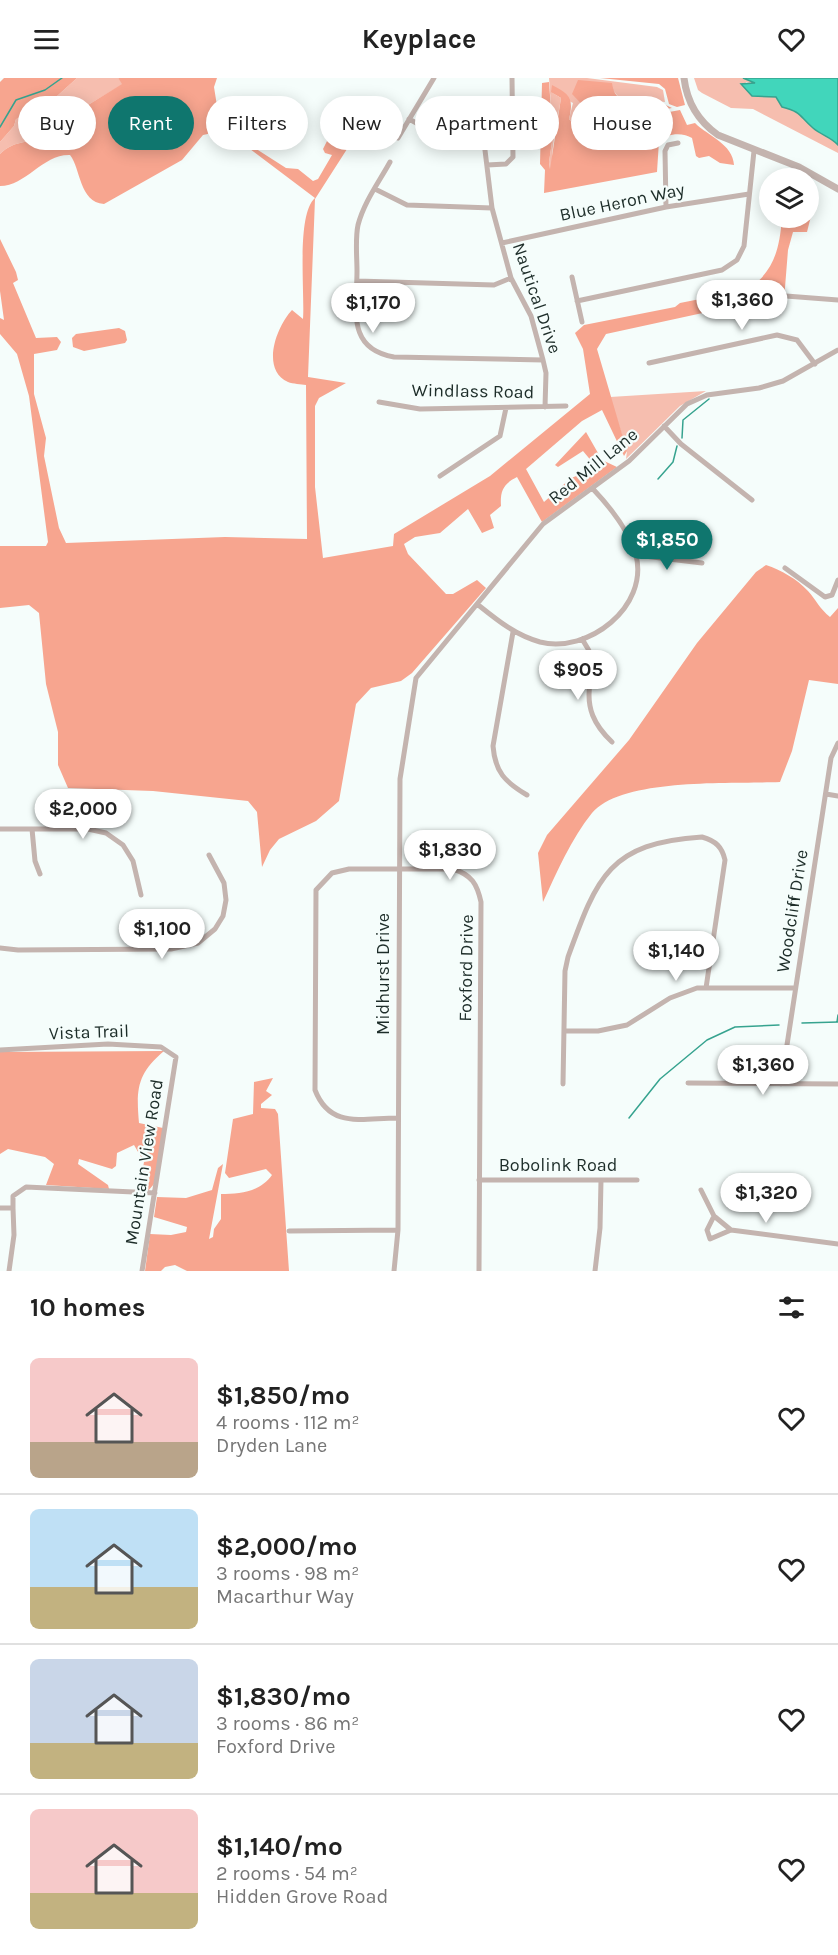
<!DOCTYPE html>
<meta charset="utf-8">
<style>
:root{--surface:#fff;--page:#f6f6f6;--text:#222;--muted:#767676;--line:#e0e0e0;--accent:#0f766e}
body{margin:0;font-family:Karla,sans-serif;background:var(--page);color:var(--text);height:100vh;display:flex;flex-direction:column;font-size:22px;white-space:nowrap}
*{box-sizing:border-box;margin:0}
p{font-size:20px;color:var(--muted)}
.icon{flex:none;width:33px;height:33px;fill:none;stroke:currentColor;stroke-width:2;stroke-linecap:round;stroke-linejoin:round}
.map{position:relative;height:1193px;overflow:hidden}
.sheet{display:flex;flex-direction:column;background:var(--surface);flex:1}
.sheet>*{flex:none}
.top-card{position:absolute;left:18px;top:18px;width:802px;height:54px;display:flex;gap:12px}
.buttons{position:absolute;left:759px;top:90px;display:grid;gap:12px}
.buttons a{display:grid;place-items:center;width:60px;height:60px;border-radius:50%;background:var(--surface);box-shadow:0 3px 15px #0003;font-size:30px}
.price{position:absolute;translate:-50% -51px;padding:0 14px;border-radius:21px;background:#fff;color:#222;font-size:20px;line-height:39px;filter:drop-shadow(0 2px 3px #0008)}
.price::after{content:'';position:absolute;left:50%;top:36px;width:18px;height:14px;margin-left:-9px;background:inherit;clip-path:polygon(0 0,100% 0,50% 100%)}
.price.current{background:var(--accent);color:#fff}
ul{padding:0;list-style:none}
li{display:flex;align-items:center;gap:18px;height:150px;padding:0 30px}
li+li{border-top:2px solid var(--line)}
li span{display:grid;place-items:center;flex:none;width:168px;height:120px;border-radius:9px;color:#555}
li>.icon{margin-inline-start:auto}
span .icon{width:72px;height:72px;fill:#fffc;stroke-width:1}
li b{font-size:26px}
h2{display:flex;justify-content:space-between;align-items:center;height:72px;padding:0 30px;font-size:26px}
.tag{padding:0 21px;border-radius:27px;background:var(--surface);box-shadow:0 3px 15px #0003;font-size:21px;line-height:54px}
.tag.current{background:var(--accent);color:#fff}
header{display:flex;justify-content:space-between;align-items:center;height:78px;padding:0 30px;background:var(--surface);font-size:27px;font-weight:700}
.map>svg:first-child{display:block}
.green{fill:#f6beaf}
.forest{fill:#f7a58f}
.water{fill:#41d6bb;stroke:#36a38f;stroke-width:1.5}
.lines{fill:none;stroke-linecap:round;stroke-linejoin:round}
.stream{stroke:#36a38f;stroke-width:1.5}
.minor{stroke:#c4b4af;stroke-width:5}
.tertiary{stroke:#c4b4af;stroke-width:7}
.labels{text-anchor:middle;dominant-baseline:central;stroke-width:4.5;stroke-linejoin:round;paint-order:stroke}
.street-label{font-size:18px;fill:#1d2d29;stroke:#f5fdfb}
</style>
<header><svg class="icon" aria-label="menu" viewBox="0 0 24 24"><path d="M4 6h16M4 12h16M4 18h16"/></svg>Keyplace<svg class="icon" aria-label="heart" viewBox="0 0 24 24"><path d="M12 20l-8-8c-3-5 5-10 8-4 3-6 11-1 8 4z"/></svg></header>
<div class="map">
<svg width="838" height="1193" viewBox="0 0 838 1193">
<rect width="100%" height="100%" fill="#f5fdfb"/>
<path class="green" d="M77,0H118L123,6L88,27L73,30C71,34 40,58 35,60C20,67 14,63 0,76V64L14,48L16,41L33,37L35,24L56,19Z
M549,0H587L657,9L663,12L665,24L645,22L637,27L620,21L613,12L580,22L591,38L585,35L578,47H574L569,41L573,25L551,14L561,20C559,35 549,80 553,90L550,91L549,84L553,57Z
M694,0H743L760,8L746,4L744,9L752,18L776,19L786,30C801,30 803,42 813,50C821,56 831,59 838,67V75L753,31L731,30L702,15L698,12Z
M706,313L680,328L626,381L627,373L610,319Z"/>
<path class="forest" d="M4,0H77L56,19L35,24L33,37L16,41L14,48L0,64V4Z
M118,0H217L214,9L217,28L213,35L219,45L217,54L203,57L182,82L104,126C79,124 81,91 70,77C43,76 26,108 0,108V76C14,63 20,67 35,60C40,58 71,34 73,30L88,27L122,6Z
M600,0H678L685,27L677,29L669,26L665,11L659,6Z
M578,2L612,5C614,21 623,22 637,27C648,17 662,25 672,30L651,34L596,20L591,36L572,16Z
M549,4L553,57L549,84L550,91L561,20L551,14L552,7C570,16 574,21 569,41L574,47H578L585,34C596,41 604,59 612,70L622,68L625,57L608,44L597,42V24L653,37L680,32L687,47L695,45C708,58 733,66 734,87L720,85L709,78L699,80L696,78L692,60C683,54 667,55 659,63L657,94L544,115L545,92L540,86L542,5Z
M359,41L365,43L315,121L308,299L346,305L319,320L315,328V409L323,480L393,468L394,456L490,398L590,316L583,271L575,255L584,247L675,229L680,225L730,215L740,217C772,197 779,177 782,140H808L809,123L814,126L807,154H793L788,172L784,222L721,231L606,256L597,271L627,373L624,378L602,332L582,343L526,391L544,424L571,400L590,393L593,385L583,373L558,389L555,387L586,354L602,382L617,389L542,444L517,399C503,406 500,413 501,428L490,437L494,450L482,455L468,431L440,455L415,459L404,466L408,476L446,516H453L477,502L486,510L412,595L401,603L371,610L356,626L339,723L316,743L279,761L270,772L262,789L257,734L248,723L153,713L68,710L58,687V654L46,606L39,535L29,527L0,530V468H46L48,464L29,318L17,276L0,256V240L4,242L0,213V161L16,194L18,202L13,205L36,260L57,259L61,264L57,272L34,276V316L46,360L44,378L59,450L66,465L225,459L307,461L306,307C301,306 293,306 288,304C260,291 277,248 292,232L303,241C305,216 296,136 315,120L234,59L233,51L250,67L286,90L298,91L313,103L318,101L332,77L325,75L323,71L329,59L325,53L331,44L341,47Z
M119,250L125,253L127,262L125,265L84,273L73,269L72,260L76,256Z
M766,487C781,492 797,501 808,513C816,522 820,531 830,539L838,530V606L809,602L792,673L780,704C734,706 622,699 592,735C571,761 557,794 543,824L538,775L547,757L629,662L697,565L756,494Z
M164,973C137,996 136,1011 139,1045L163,1050L154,1106L148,1113L139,1112L144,1084L134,1067L117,1075L116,1088L112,1091L79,1081L78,1086L108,1107L109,1111L46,1107L54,1086L45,1079L8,1071L0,1076V974Z
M273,1000L266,1013L272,1017L261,1026V1030L275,1031L278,1036L289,1193H187L175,1187L165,1189L161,1193H145L150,1156L171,1157L186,1154L187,1149L154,1139L157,1119L186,1120L212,1112L218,1090L223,1086L209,1161L213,1159L214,1151L221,1141V1116C240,1116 260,1114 272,1097L266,1091L229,1100L225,1095L233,1041L253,1036L254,1004Z"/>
<path class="water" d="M743,0H838V67C831,59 821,57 813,50C799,38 802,34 782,29L776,19L752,18L741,6L755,5Z"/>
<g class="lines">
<path class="stream" d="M0,49L16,22L45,12L62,0
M682,360L683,342L709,321
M658,401L673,384L677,368
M837,944L838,937
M802,945L838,944
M629,1040L660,1001L707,962L735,949L779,947"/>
<path class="minor" d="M409,41L431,53L474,55L484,64L492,130L511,200L531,238L543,282L546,295L545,329
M398,60L434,0
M390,84C379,104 364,124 358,147C355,161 357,179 357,193C357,231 346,271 394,279L543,282
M487,87L506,86L513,79L512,0
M375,111L407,127L492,130
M666,129L665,73L668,67L678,65
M502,165L666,129L749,116
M572,199L582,244
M357,203L494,207L511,200
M786,218L838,222
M577,223L722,192L737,182L744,168L754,73
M649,285L777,257L797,262L815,286
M379,324L420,331L566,328
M664,348L681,366L752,422
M440,398L500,358L506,330
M636,477L702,485
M785,490L825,519L832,517L838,502
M477,526C497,542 515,557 540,564C588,576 649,529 636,477C629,453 610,429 593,411
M513,554L493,668C495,694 505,704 527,717
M582,561C587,569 593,577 594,587C594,593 591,599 590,605C586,630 594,647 612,664
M826,716L838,718
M0,751H88L106,755L123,767L133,783L141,817
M32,751L35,783L40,796
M0,870L18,872L171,871L198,865L215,851L223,838L226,822L224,805L209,777
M565,953H598L627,947L670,920L697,910H795
M0,972L108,966L161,969L176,979L142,1193
M688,1005L838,1006
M563,1006L565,893L568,879C597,799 609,765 702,759C716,763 722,769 725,782L706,910
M781,1006L831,680L838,665
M397,1040C362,1040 330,1051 315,1012L316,812L332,795L349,791H453C472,797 477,806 481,824L479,1193
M479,1102H637
M701,1112L714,1138L731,1152L838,1166
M0,1130H13V1118L26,1109L155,1115
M714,1138L707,1152L710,1161L731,1152
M289,1153L398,1152
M9,1193L14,1157L13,1130
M394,1193L398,1152L400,701L416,600L543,446L629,383L687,326L707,317L759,310L783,303L838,272
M595,1193L600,1150L601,1102"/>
<path class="tertiary" d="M684,0C687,25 698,43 718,57L799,89L838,111"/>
</g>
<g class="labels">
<g class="street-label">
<text transform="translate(622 124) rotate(-12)">Blue Heron Way</text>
<text transform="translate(537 220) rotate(71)">Nautical Drive</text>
<text transform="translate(473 313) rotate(1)">Windlass Road</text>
<text transform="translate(593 388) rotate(-39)">Red Mill Lane</text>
<text transform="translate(792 833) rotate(-81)">Woodcliff Drive</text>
<text transform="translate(466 890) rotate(-89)">Foxford Drive</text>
<text transform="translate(383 896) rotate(-90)">Midhurst Drive</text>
<text transform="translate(89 954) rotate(-2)">Vista Trail</text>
<text transform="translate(144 1084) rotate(-81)">Mountain View Road</text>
<text x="558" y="1087">Bobolink Road</text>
</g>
</g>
</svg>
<div class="buttons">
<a><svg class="icon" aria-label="layers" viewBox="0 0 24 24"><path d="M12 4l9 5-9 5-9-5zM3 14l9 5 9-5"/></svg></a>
</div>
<b class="price" style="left:742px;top:253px">$1,360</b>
<b class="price" style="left:373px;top:256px">$1,170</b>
<b class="price current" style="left:667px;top:493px">$1,850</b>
<b class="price" style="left:578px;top:623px">$905</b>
<b class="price" style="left:83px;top:762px">$2,000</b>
<b class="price" style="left:450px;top:803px">$1,830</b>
<b class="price" style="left:162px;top:882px">$1,100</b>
<b class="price" style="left:676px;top:904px">$1,140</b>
<b class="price" style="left:763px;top:1018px">$1,360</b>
<b class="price" style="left:766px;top:1146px">$1,320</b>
<div class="top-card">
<a class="tag">Buy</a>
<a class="tag current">Rent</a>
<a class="tag">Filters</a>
<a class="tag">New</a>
<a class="tag">Apartment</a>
<a class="tag">House</a>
</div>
</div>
<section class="sheet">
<h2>10 homes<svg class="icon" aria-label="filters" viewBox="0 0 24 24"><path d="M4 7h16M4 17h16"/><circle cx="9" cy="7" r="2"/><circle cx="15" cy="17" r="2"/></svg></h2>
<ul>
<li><span style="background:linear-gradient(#f6c9c9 70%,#b9a48a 0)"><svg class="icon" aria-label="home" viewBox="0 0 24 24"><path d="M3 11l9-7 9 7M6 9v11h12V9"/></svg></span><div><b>$1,850/mo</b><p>4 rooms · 112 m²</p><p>Dryden Lane</p></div><svg class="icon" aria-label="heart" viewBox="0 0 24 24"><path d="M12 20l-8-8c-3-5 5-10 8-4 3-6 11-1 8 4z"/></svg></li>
<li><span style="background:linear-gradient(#bfe0f5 65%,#c2b280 0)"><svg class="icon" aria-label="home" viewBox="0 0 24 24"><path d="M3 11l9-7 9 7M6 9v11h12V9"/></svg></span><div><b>$2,000/mo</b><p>3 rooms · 98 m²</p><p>Macarthur Way</p></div><svg class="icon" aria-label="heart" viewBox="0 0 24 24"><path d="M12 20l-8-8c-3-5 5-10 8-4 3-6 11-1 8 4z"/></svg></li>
<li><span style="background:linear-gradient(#c9d6e8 70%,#c2b280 0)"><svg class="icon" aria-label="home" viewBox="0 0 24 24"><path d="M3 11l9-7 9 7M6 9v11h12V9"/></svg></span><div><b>$1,830/mo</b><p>3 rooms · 86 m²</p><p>Foxford Drive</p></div><svg class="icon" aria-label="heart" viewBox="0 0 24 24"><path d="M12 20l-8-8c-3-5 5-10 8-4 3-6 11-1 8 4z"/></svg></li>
<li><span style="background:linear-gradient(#f6c9c9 70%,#c2b280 0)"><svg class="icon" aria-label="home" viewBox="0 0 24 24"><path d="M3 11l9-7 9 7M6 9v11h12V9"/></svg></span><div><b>$1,140/mo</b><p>2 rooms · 54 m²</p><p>Hidden Grove Road</p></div><svg class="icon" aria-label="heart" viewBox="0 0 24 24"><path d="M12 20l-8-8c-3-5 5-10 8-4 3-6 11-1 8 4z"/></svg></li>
</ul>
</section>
